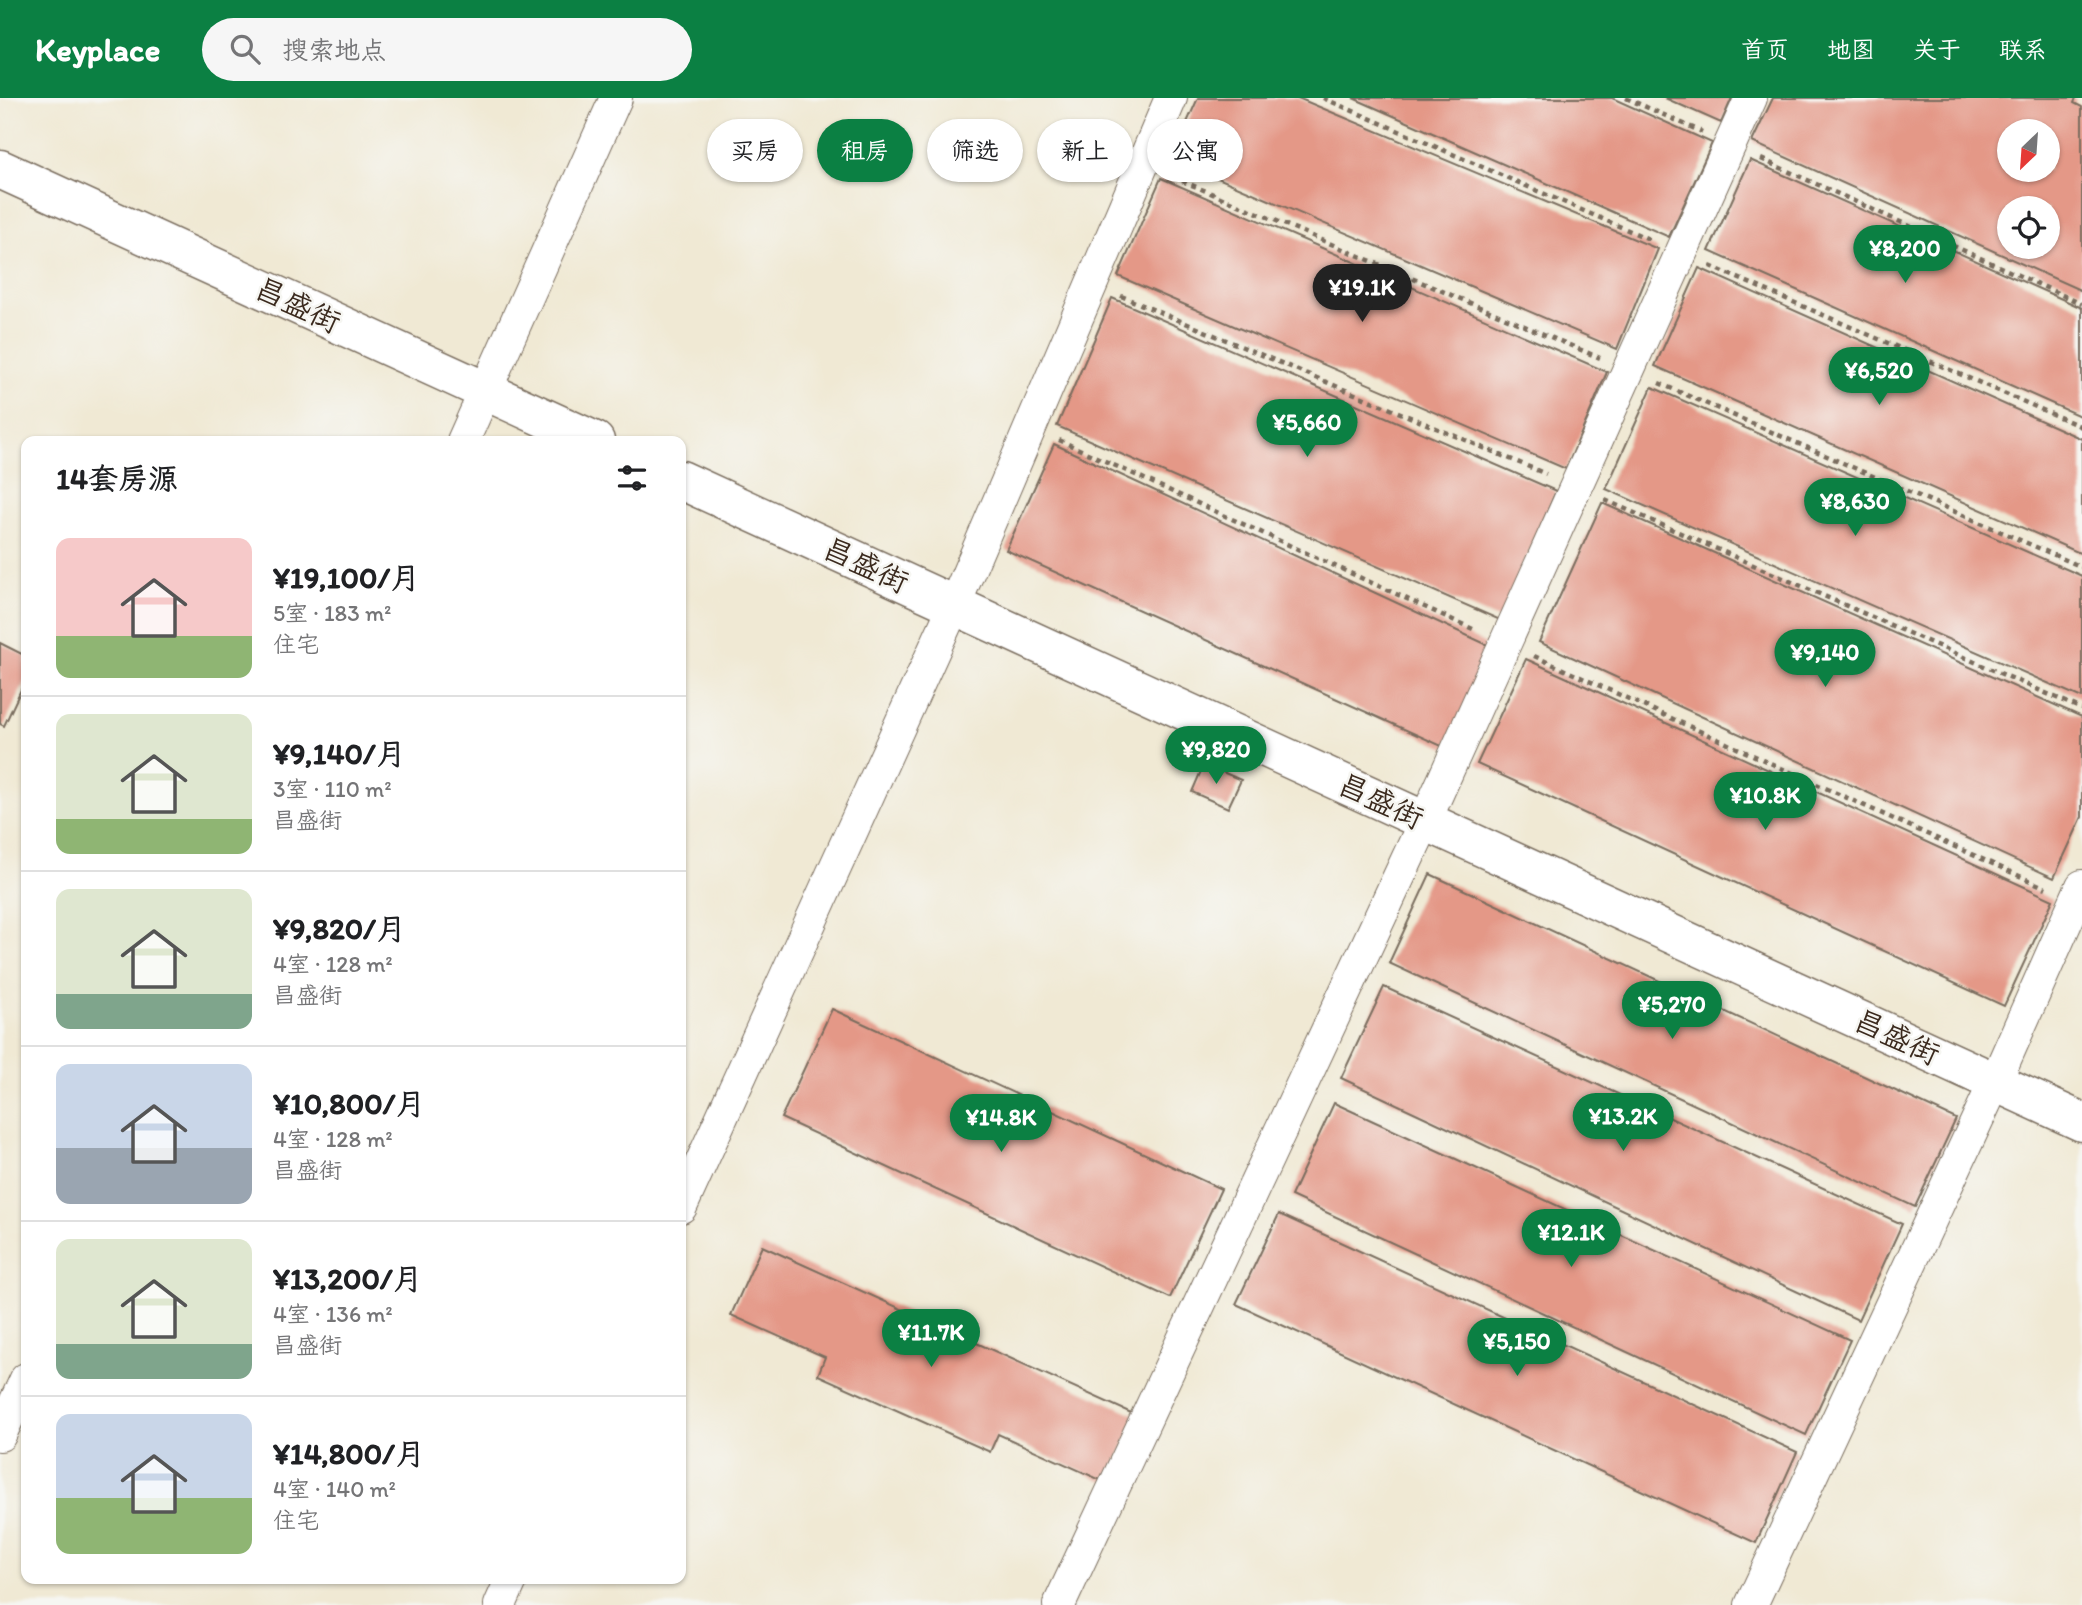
<!DOCTYPE html>
<html lang="zh">
<meta charset="utf-8">
<style>
:root{--surface:#fff;--page:#f6f6f6;--text:#202124;--muted:#757577;--line:#e0e0e0;--accent:#0b8043}
body{margin:0;font-family:Itim,"LXGW WenKai TC",sans-serif;background:var(--page);color:var(--text);height:100vh;display:flex;flex-direction:column;font-size:26px;white-space:nowrap}
*{box-sizing:border-box;margin:0}
p{font-size:23px;color:var(--muted)}
.icon{flex:none;width:38px;height:38px;fill:none;stroke:currentColor;stroke-width:2;stroke-linecap:round;stroke-linejoin:round}
.map{position:relative;flex:1;overflow:hidden}
.panel{position:absolute;left:21px;top:338px;width:665px;height:1148px;display:flex;flex-direction:column;background:var(--surface);border-radius:14px;box-shadow:0 2px 5px #0004}
.panel>*{flex:none}
.guide{position:absolute;left:707px;top:21px;width:665px;height:63px;display:flex;gap:14px}
.needle{width:46px;rotate:205deg}
.fabs{position:absolute;left:1997px;top:21px;display:grid;gap:14px}
.fabs a{display:grid;place-items:center;width:63px;height:63px;border-radius:50%;background:var(--surface);box-shadow:0 2px 5px #0004;font-size:35px}
.price{position:absolute;translate:-50% -60px;padding:0 16px;border-radius:24px;background:var(--accent);color:#fff;font-size:23px;line-height:46px;filter:drop-shadow(0 2px 4px #0008)}
.price::after{content:'';position:absolute;left:50%;top:42px;width:21px;height:16px;margin-left:-10px;background:inherit;clip-path:polygon(0 0,100% 0,50% 100%)}
.price.current{background:#222;color:#fff}
ul{padding:0;list-style:none}
li{display:flex;align-items:center;gap:21px;height:175px;padding:0 35px}
li+li{border-top:2px solid var(--line)}
li span{display:grid;place-items:center;flex:none;width:196px;height:140px;border-radius:14px;color:#555}
li>.icon{margin-inline-start:auto}
span .icon{width:84px;height:84px;fill:#fffc;stroke-width:1}
li b{font-size:30px}
h2{display:flex;justify-content:space-between;align-items:center;height:84px;padding:0 35px;font-size:30px}
.tag{padding:0 24px;border-radius:32px;background:var(--surface);box-shadow:0 2px 5px #0004;font-size:24px;line-height:63px}
.tag.current{background:var(--accent);color:#fff}
header{display:flex;align-items:center;gap:42px;box-sizing:border-box;height:98px;padding:0 35px;background:var(--accent);color:#fff}
header strong{font-size:33px}
nav{display:flex;gap:38px;margin-inline-start:auto;font-size:24px}
.search{width:490px;height:63px;background:var(--page);display:flex;align-items:center;gap:18px;box-sizing:border-box;padding:0 24px;border-radius:38px;color:var(--muted);font-size:26px}
.map>svg:first-child{display:block}
.building{fill:#e49887;fill-rule:evenodd}
.lines{fill:none;stroke-linecap:round;stroke-linejoin:round}
.street-casing{stroke:#7a6d5e;stroke-width:34}
.secondary-casing{stroke:#7a6d5e;stroke-width:41}
.path{stroke:#7a6d5e;stroke-width:4.5;stroke-dasharray:5 5;stroke-linecap:butt}
.street{stroke:#fff;stroke-width:32}
.secondary{stroke:#fff;stroke-width:38}
.labels{text-anchor:middle;dominant-baseline:central;stroke-width:5;stroke-linejoin:round;paint-order:stroke}
.street-label{font-size:30px;fill:#3b2a1e;stroke:#f6f6f2}
</style>
<header>
<strong>Keyplace</strong>
<div class="search"><svg class="icon" aria-label="search" viewBox="0 0 24 24"><circle cx="10" cy="10" r="6"/><path d="M15 15l6 6"/></svg>搜索地点</div>
<nav><a>首页</a><a>地图</a><a>关于</a><a>联系</a></nav>
</header>
<div class="map">
<svg width="2082" height="1507" viewBox="0 0 2082 1507">
<rect width="100%" height="100%" fill="#f6f6f2"/>
<filter id="ink" filterUnits="userSpaceOnUse"><feTurbulence type="fractalNoise" baseFrequency=".0143" numOctaves="2"/><feDisplacementMap in="SourceGraphic" scale="14" xChannelSelector="R" yChannelSelector="G"/><feConvolveMatrix kernelMatrix="1 2 1 2 8 2 1 2 1" color-interpolation-filters="sRGB"/></filter>
<filter id="wash" filterUnits="userSpaceOnUse"><feTurbulence type="fractalNoise" baseFrequency=".00686" numOctaves="4" result="noise"/><feDisplacementMap in="SourceGraphic" scale="28" xChannelSelector="R" yChannelSelector="G"/><feGaussianBlur stdDeviation="1.57" result="paint"/><feColorMatrix in="noise" values="0 0 0 0 0 0 0 0 0 0 0 0 0 0 0 0 0 1.4 0 .05"/><feComposite in="paint" operator="in"/></filter>
<g filter="url(#wash)">
<rect width="100%" height="100%" fill="#f0e9d4"/>
<g id="blocks">
<path class="building" d="M1198,0H1298L1658,151L1617,251L1171,60Z
M1353,0H1612L1712,45L1669,139Z
M1665,0H1732L1721,25Z
M1773,0H2076L2074,5L2082,9V193L1752,44ZM2009,33H2048V72H2009ZM2009,110H2048V149H2009Z
M1750,62L2082,210V319L1709,153Z
M1161,80L1607,274L1566,371L1118,178Z
M1699,170L2082,341V456L1655,268Z
M1112,200L1556,393L1500,522L1057,328Z
M1652,289L2082,478V600L1606,391Z
M1054,346L1492,549L1446,650L1006,452Z
M1602,405L2082,619V719L2054,780L1539,544Z
M0,545L26,558V581L4,628L0,626Z
M1526,561L2053,802L2004,908L1477,666Z
M1204,666L1241,682L1228,710L1192,694Z
M1430,776L1956,1021L1915,1109L1389,865Z
M1384,889L1902,1126L1858,1222L1341,980Z
M832,911L1221,1091L1170,1200L781,1020Z
M1334,1005L1850,1242L1806,1337L1291,1098Z
M1279,1116L1797,1354L1756,1445L1236,1206Z
M762,1148L1138,1318L1107,1385L998,1336L990,1354L818,1277L825,1259L731,1217Z"/>
</g>
</g>
<g filter="url(#ink)">
<use href="#blocks" fill-opacity="0" stroke="#7a6d5e" stroke-width="2"/>
<g class="lines">
<g class="street-casing">
<path id="street" d="M463,343L616,0
M681,1109L954,508L1171,0
M0,1337L26,1281
M500,1507L512,1480
M1059,1507L1425,723L1751,0
M1751,1507L1995,984L2082,788"/>
</g>
<g class="secondary-casing">
<path id="secondary" d="M0,71L595,343
M681,382L2082,1024"/>
</g>
<path class="path" d="M1323,0L1651,142
M1626,0L1702,34
M1761,61L2082,206
M1173,79L1600,260
M1710,168L2082,329
M1121,198L1546,376
M1659,285L2082,469
M1059,342L1475,532
M1605,402L2082,611
M1534,558L2046,790"/>
<use href="#street" class="street"/>
<use href="#secondary" class="secondary"/>
</g>
</g>
<g class="labels">
<g class="street-label">
<text transform="translate(298 207) rotate(25)">昌盛街</text>
<text transform="translate(866 467) rotate(25)">昌盛街</text>
<text transform="translate(1381 703) rotate(25)">昌盛街</text>
<text transform="translate(1897 939) rotate(25)">昌盛街</text>
</g>
</g>
</svg>
<div class="fabs">
<a><svg class="needle" viewBox="-14 -14 28 28"><path d="M0-13l5 13h-10z" fill="#e53935"/><path d="M0 13l5-13h-10z" fill="#757577"/></svg></a>
<a><svg class="icon" aria-label="locate" viewBox="0 0 24 24"><circle cx="12" cy="12" r="6"/><path d="M12 2v4M12 18v4M2 12h4M18 12h4"/></svg></a>
</div>
<b class="price" style="left:1905px;top:187px">¥8,200</b>
<b class="price current" style="left:1362px;top:226px">¥19.1K</b>
<b class="price" style="left:1879px;top:309px">¥6,520</b>
<b class="price" style="left:1307px;top:361px">¥5,660</b>
<b class="price" style="left:1855px;top:440px">¥8,630</b>
<b class="price" style="left:1825px;top:591px">¥9,140</b>
<b class="price" style="left:1216px;top:688px">¥9,820</b>
<b class="price" style="left:1765px;top:734px">¥10.8K</b>
<b class="price" style="left:1672px;top:943px">¥5,270</b>
<b class="price" style="left:1623px;top:1055px">¥13.2K</b>
<b class="price" style="left:1001px;top:1056px">¥14.8K</b>
<b class="price" style="left:1571px;top:1171px">¥12.1K</b>
<b class="price" style="left:931px;top:1271px">¥11.7K</b>
<b class="price" style="left:1517px;top:1280px">¥5,150</b>
<div class="guide">
<a class="tag">买房</a>
<a class="tag current">租房</a>
<a class="tag">筛选</a>
<a class="tag">新上</a>
<a class="tag">公寓</a>
</div>
<section class="panel">
<h2>14套房源<svg class="icon" aria-label="filters" viewBox="0 0 24 24"><path d="M4 7h16M4 17h16"/><circle cx="9" cy="7" r="2"/><circle cx="15" cy="17" r="2"/></svg></h2>
<ul>
<li><span style="background:linear-gradient(#f6c9c9 70%,#8fb573 0)"><svg class="icon" aria-label="home" viewBox="0 0 24 24"><path d="M3 11l9-7 9 7M6 9v11h12V9"/></svg></span><div><b>¥19,100/月</b><p>5室 · 183 m²</p><p>住宅</p></div></li>
<li><span style="background:linear-gradient(#dfe7d0 75%,#8fb573 0)"><svg class="icon" aria-label="home" viewBox="0 0 24 24"><path d="M3 11l9-7 9 7M6 9v11h12V9"/></svg></span><div><b>¥9,140/月</b><p>3室 · 110 m²</p><p>昌盛街</p></div></li>
<li><span style="background:linear-gradient(#dfe7d0 75%,#7fa58c 0)"><svg class="icon" aria-label="home" viewBox="0 0 24 24"><path d="M3 11l9-7 9 7M6 9v11h12V9"/></svg></span><div><b>¥9,820/月</b><p>4室 · 128 m²</p><p>昌盛街</p></div></li>
<li><span style="background:linear-gradient(#c9d6e8 60%,#9aa5b1 0)"><svg class="icon" aria-label="home" viewBox="0 0 24 24"><path d="M3 11l9-7 9 7M6 9v11h12V9"/></svg></span><div><b>¥10,800/月</b><p>4室 · 128 m²</p><p>昌盛街</p></div></li>
<li><span style="background:linear-gradient(#dfe7d0 75%,#7fa58c 0)"><svg class="icon" aria-label="home" viewBox="0 0 24 24"><path d="M3 11l9-7 9 7M6 9v11h12V9"/></svg></span><div><b>¥13,200/月</b><p>4室 · 136 m²</p><p>昌盛街</p></div></li>
<li><span style="background:linear-gradient(#c9d6e8 60%,#8fb573 0)"><svg class="icon" aria-label="home" viewBox="0 0 24 24"><path d="M3 11l9-7 9 7M6 9v11h12V9"/></svg></span><div><b>¥14,800/月</b><p>4室 · 140 m²</p><p>住宅</p></div></li>
</ul>
</section>
</div>
